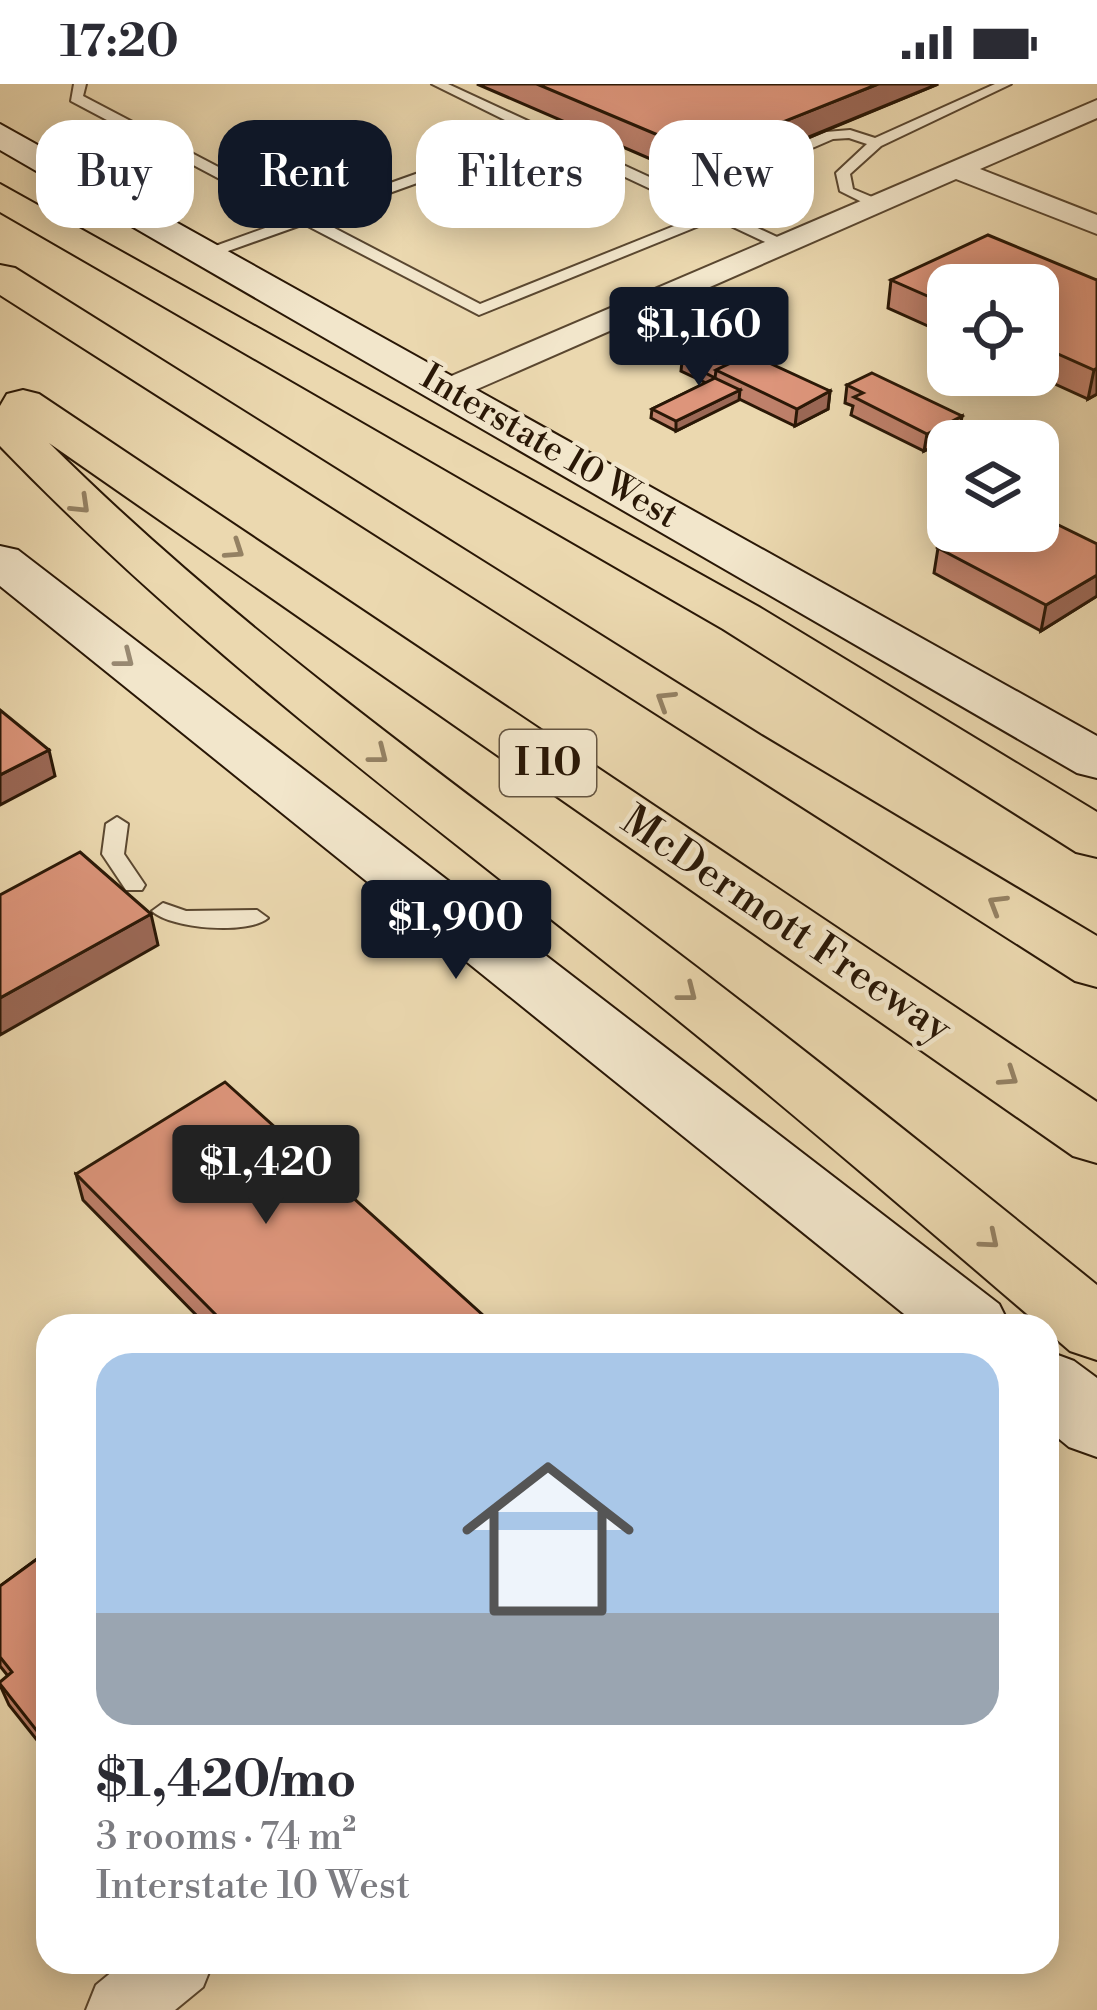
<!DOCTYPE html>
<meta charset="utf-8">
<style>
:root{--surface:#fff;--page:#f7f7f7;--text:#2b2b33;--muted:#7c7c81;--line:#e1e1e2;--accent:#111827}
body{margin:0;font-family:"Libre Bodoni",serif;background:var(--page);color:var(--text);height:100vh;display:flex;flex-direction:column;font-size:45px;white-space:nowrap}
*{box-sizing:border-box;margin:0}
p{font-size:39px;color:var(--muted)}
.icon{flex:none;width:66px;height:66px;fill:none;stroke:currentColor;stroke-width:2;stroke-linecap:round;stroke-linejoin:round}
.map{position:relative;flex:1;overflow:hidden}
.drawer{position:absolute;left:36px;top:1230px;width:1023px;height:660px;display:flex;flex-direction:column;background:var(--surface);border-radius:36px;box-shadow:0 6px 30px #0003}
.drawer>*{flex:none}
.banner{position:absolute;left:36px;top:36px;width:1026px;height:108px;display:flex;gap:24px}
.controls{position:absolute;left:927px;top:180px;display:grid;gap:24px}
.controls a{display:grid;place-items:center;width:132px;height:132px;border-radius:24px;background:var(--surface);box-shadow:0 6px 30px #0003;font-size:60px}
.price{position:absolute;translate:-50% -102px;padding:0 27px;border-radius:12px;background:var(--accent);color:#fff;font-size:39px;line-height:78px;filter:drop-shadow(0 3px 6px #0008)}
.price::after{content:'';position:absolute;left:50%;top:72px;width:36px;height:27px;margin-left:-18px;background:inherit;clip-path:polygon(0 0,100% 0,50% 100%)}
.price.selected{background:#222;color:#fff}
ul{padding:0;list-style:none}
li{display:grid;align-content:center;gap:24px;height:636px;padding:0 60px}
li+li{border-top:3px solid var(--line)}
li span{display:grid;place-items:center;height:372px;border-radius:36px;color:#555}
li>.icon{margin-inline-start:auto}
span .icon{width:216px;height:216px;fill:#fffc;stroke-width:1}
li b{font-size:51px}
.chip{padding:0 42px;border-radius:36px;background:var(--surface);box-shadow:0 6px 30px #0003;font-size:42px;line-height:108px}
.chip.selected{background:var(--accent);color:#fff}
.status{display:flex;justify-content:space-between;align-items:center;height:84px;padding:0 60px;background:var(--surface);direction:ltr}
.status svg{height:33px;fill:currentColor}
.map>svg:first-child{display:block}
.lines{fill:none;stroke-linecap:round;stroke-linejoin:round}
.lane-casing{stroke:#5a4730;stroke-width:4}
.street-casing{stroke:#5a4730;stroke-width:4}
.secondary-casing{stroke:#291706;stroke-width:4}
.highway-casing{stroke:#291706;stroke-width:4}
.lane{fill:#f2e6cb;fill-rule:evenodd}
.street{fill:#f2e6cb;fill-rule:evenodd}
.secondary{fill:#f2e6cb;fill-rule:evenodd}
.highway{fill:#ebd8af;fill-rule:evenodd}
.wall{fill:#be806a;stroke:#291706;stroke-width:3}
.shaded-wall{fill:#9b6856;stroke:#291706;stroke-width:3}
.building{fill:#dd957b;stroke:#291706;stroke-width:3}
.oneway{stroke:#948163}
.oneway2{stroke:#988972}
.labels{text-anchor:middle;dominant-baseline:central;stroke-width:9;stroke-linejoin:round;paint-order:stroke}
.far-street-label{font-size:36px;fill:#291706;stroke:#f2e6cb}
.shield{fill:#f2e6cb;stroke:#655541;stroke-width:3}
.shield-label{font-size:39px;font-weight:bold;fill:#291706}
.street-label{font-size:42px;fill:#291706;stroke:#f2e6cb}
</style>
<div class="status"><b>17:20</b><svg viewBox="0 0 49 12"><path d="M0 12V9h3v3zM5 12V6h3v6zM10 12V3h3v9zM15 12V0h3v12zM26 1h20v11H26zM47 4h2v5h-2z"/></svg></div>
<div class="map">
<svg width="1097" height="1926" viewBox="0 0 1097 1926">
<rect width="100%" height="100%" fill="#ebd8af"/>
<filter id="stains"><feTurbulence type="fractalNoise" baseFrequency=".00167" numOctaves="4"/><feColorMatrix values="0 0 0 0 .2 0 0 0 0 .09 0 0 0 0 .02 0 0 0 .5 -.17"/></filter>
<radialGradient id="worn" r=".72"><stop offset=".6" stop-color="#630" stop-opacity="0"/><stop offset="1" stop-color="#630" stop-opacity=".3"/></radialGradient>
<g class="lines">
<g class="lane-casing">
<path id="lane" d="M74,0H86L83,12L306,129L531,49L432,0H448L684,109L826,48L850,46L875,54L995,0H1011L881,62L850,90L853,105L884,118V124H874L840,107L836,89L867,60L849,54L833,55L695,115L790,159V165H780L716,135L479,231L304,140L217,171H207V165L293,134L150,58L53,86V80L139,53L71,17ZM542,54L704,130L480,220L317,135Z
M117,733L128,740L124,770L145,801L142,806H126L102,770L106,740Z
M163,819L186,827L257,826L268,834C249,851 171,845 152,827Z"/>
</g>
<g class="street-casing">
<path id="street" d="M1097,16V34L980,85L1097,131V150L956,95L459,313L447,316L431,306L435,299Z
M124,1878H213L203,1903L175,1926H86L96,1901Z"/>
</g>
<g class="secondary-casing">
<path id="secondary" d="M0,40L1097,652V694L1077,689L0,66Z
M0,462L18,466L999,1220L1010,1242H919L0,502Z
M1047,1267L1074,1277L1097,1294V1373L1069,1363L1047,1345Z"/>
</g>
<g class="highway-casing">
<path id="highway" d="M0,100L759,523L1097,728V773L1076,768L723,545L0,128Z
M0,181L15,184L760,651L1097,852V903L1075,897L0,211Z
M23,306L39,310L1097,1018V1079L1073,1072L49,359C228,537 433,684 633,835C791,954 944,1077 1097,1201V1276L1070,1267C929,1146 778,1015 628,896C413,725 192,561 0,362V322L7,310Z"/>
</g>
<use href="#lane" class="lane"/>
<use href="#street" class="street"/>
<use href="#secondary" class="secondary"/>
<use href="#highway" class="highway"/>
</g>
<path class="wall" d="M477,0H938L786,63L806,71L805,79L762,97L732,85L714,92L694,84L683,89Z
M891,196H1097V310L1088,315L1035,291H1038V201H948V251L888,224Z
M682,277L732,278L830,307L828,325L795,342L739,315L676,347L651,334L652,325L706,299L681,287Z
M847,301L962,332L959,349L924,367L851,331L853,322L845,319Z
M1097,460V512L1041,547L934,489L938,464Z
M76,1090L495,1242H207L83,1116Z
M48,1467V1670L9,1621L0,1601L8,1592L0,1582V1502Z"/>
<path class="shaded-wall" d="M878,0H938L743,80L733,76L732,84L714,92L715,65Z
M696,57L694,84L683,89L684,62Z
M806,71L805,79L762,97L763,88Z
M1097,284V310L1088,315L1094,286Z
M740,306L739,316L676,347V337Z
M830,307L828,325L795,342L797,325Z
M962,332L959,349L924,367L927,350Z
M1097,491V512L1041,547L1046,521Z
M49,666L55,692L0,721V691Z
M151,830L158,861L0,951V914Z"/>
<path class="building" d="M537,0H878L715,65L696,57L684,62Z
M776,59L806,71L763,88L733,76Z
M988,151L1097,196V284L1094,286L1038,261V201H948V221L891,196Z
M707,266L732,278L716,286L715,294L740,306L676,337L652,325L715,294L682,277Z
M750,270L830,307L797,325L716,286Z
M872,289L962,332L927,350L854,313L863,309L847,301Z
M1038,431L1097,460V491L1046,521L938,464L968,447H1038Z
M0,626L49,666L0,691Z
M80,768L151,830L0,914V811Z
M225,998L495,1242H227L76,1090Z
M48,1467V1661L0,1600V1598L12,1588L0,1573V1502Z"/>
<defs><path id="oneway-chevron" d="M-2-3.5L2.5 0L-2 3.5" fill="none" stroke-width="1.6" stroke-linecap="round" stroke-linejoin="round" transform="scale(3)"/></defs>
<g class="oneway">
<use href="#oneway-chevron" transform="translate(81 421) rotate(44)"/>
<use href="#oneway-chevron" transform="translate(235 466) rotate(34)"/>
<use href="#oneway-chevron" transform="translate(665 616) rotate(-148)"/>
<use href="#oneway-chevron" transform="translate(379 671) rotate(38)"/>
<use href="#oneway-chevron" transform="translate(997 820) rotate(-149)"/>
<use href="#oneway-chevron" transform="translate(688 909) rotate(38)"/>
<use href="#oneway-chevron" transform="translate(1009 993) rotate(34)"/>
<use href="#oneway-chevron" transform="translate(990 1156) rotate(40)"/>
</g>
<use class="oneway2" href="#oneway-chevron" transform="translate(125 575) rotate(38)"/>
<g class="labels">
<g class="far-street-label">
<text transform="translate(549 363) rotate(30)">Interstate 10 West</text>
</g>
<rect class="shield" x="500" y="646" width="96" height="66" rx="9"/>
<g class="shield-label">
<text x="548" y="679">I 10</text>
</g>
<g class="street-label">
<text transform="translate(786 841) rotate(34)">McDermott Freeway</text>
</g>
</g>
<rect width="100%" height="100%" filter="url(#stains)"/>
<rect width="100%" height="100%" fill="url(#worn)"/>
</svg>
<div class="controls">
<a><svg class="icon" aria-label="locate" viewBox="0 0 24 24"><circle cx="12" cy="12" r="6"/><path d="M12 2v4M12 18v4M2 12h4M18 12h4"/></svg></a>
<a><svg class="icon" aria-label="layers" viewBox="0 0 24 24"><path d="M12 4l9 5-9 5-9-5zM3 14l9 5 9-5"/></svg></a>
</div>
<b class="price" style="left:699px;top:305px">$1,160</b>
<b class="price" style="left:456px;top:898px">$1,900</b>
<b class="price selected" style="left:266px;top:1143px">$1,420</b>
<div class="banner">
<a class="chip">Buy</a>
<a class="chip selected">Rent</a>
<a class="chip">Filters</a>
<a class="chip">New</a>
</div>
<section class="drawer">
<ul>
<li><span style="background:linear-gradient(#a9c7e8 70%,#9aa5b1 0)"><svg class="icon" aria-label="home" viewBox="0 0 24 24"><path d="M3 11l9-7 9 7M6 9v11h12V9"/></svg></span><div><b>$1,420/mo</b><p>3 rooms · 74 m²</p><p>Interstate 10 West</p></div></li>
</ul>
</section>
</div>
